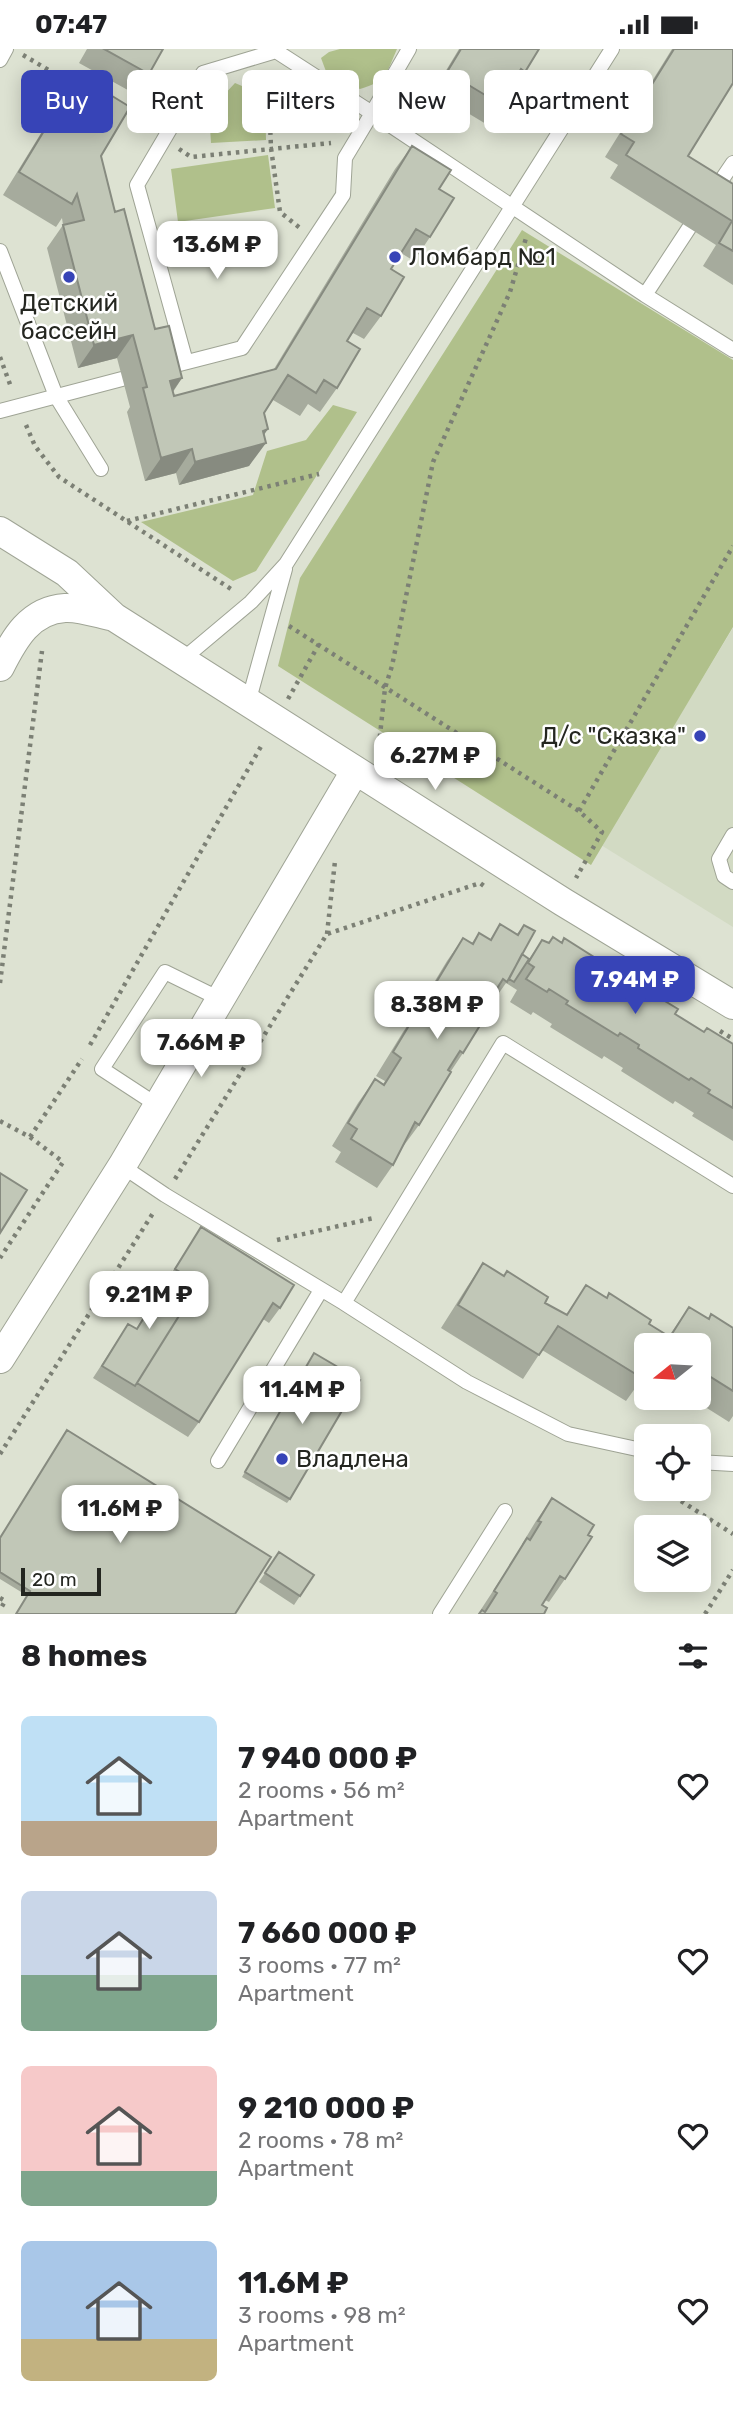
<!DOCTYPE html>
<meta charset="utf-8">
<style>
:root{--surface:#fff;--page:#f6f6f6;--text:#202124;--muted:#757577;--accent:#3744b7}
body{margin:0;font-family:Rubik,sans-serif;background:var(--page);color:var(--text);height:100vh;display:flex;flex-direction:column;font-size:26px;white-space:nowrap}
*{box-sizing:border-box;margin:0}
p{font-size:23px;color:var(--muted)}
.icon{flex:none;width:38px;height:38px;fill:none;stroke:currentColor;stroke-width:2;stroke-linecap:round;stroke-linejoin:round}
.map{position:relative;height:1565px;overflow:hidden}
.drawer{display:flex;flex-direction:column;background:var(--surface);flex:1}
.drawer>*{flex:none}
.top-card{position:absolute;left:21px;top:21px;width:691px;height:63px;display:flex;gap:14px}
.needle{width:46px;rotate:252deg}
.fabs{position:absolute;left:634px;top:1284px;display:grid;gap:14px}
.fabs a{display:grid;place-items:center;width:77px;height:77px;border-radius:10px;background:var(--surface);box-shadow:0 4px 18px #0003;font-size:35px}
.scale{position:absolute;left:21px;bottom:18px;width:80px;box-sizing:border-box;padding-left:7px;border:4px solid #242620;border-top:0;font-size:19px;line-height:24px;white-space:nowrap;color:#242620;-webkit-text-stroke:5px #fff;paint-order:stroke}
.price{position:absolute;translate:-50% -60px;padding:0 16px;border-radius:14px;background:#fff;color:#222;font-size:23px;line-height:46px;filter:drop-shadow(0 2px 4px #0008)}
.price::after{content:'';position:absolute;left:50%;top:42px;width:21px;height:16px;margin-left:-10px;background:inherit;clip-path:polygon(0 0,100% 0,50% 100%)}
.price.on{background:var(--accent);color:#fff}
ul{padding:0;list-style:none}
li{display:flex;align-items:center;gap:21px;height:175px;padding:0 21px}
li span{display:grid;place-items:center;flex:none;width:196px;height:140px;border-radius:10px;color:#555}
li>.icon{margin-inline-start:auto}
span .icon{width:84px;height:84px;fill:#fffc;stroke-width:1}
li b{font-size:30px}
h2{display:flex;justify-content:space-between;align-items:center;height:84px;padding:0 21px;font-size:30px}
.pill{padding:0 24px;border-radius:10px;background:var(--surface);box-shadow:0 4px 18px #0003;font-size:24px;line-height:63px}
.pill.on{background:var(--accent);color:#fff}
.status{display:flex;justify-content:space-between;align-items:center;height:49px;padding:0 35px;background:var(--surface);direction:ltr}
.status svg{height:19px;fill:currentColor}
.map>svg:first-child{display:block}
.built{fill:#d2dac3}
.green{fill:#b0c08b}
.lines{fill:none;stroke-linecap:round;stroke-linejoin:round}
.service-casing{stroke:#9fa495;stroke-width:16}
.minor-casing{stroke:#9fa495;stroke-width:30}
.path{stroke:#7c8075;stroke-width:4.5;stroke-dasharray:3.5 5;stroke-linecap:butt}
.service{stroke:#fff;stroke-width:14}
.minor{stroke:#fff;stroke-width:28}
.wall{fill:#a6ab9d}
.shaded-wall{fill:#878b80}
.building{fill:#c1c7b7;stroke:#878b80;stroke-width:2}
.poi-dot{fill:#3744b7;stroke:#fff;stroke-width:2.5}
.labels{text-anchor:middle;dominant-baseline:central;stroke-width:5;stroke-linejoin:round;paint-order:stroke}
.poi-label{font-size:24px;fill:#242620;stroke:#fff;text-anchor:start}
</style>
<div class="status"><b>07:47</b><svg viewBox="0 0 49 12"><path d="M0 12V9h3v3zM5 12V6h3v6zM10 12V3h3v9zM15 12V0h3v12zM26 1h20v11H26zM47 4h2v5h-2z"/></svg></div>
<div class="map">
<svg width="733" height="1565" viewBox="0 0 733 1565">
<rect width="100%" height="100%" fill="#dde2d2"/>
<path class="built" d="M733,579V878L601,796Z"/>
<path class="green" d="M340,0H397C386,25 387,32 360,40L327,25L321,9L329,3Z
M235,34L265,47L266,91L211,94L209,62Z
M268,106L275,159L178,173L171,120Z
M522,181L733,311V578L591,816L278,617L300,529Z
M333,356L357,363L256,522L233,532L141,473L253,446L267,402L306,391Z"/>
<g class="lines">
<g class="service-casing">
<path id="service" d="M0,11L6,0
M714,142L733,114
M0,202L56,347L101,420
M645,246L689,179
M186,313L137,136L203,24L276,2L372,64L409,0
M160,320L242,299L343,146L345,109L372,64L645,246L733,301
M0,362L122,330
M182,611L251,553L286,515L612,0
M248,654L285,520
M733,786L719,810L724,827L733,833
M157,1056L102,1020L165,923L220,950
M122,1117L165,1146L344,1254L503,994L733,1137
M344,1254L467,1333L568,1385L646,1402
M218,1412L321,1241
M698,1413L733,1415
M440,1565L505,1462"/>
</g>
<g class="minor-casing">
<path id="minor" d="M0,482L67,524L114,568L563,853L733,956
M0,618C14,590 30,561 65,559C80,558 99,565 114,568
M0,1310L122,1117L355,722"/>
</g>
<path class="path" d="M23,6L76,37
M268,23L271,99L280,163L300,179
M122,65L148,80
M179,100L191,108L331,94
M0,308L11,338
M26,376L35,397L59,428L234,542
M127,472L319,425
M289,577L579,762L602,783L576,829
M288,650L319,595
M378,705L385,639L392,617L433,413L510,243L526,189
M579,762L733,497
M327,885L335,812
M0,934L42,602
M720,982L733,990
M90,996L263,694
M0,1072L30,1088L63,1113L0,1209
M30,1088L82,1010
M175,1130L327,885L480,834L484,837
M277,1191L374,1169
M0,1405L155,1161
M681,1452L733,1485
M0,1549L5,1552L0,1561
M705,1565L733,1521"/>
<use href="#service" class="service"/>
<use href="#minor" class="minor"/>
</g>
<path class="wall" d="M87,0H163L149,25L135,45L79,14Z
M459,0H539L525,23L512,43L508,41L486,75L433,43Z
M672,0H733L688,107L733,135V236L703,217L716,196L610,129L618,116L605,108Z
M78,26L115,163L155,280L182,329L173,343L174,347L274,320L395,120L412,97L439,140L430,188L414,212L401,204L391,220L381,267L364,290L353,284L347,292L337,339L320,363L308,355L300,367L273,351L264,364V387L249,417L179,436L176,424L145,432L127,363L130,358L117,309L78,319L47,199L63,176L62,169L56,178L3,146L62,50Z
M500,875L517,885L524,876L522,905L529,910L542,891L602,920L704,983L733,995V1092L692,1067L694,1064L675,1052L673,1055L621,1022L623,1019L604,1007L602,1010L550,978L552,975L533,963L531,966L510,953L517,941L506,934L494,951L463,1004L451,1022L419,1076L402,1099L393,1116L377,1139L335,1113L341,1103L332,1097L358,1054L375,1030L383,1036L385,1032L376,1027L403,983L419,960L427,965L430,961L421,955L447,912L463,889L472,894L479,884L490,891Z
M201,1178L280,1259L269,1274L263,1270L199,1373L188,1388L93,1329L128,1275L136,1280Z
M483,1214L545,1254L566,1266L586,1236L669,1287L689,1258L708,1270L711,1265L733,1279V1367L729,1373L691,1349H698V1297H646V1324L626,1352L542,1301L523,1330L441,1279L467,1238Z
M311,1309L290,1450L287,1454L242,1428Z
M552,1449L588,1486L565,1530L549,1553L545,1551L542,1556L544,1565H478L523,1496L522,1495L536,1472Z
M0,1489L235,1565L26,1546L0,1530Z
M279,1503L314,1526L294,1556L259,1533Z"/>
<path class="shaded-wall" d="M133,286L117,309L78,319L94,296Z
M182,329L166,352L170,332Z
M268,380L257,396L266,394L249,417L179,436L195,413L263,382Z
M192,400L176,424L145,432L161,409Z"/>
<path class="building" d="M104,0H163L149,25Z
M461,0H539L525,23L521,20L500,55L447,23Z
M674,0H733V34L688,107L733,135V202L719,194L732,172L626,106L634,93L621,85Z
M78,26L130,58L101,107L115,163L124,160L155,280L169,277L182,329L170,332L174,347L276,320L412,97L451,121L439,140L454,149L430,188L416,180L391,220L404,228L381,267L367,259L347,292L360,300L337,339L324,331L316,344L288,326L264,364L268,380L263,382L266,394L195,413L192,400L161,409L143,339L147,338L133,286L94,296L63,176L84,171L77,145L72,155L19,123Z
M500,875L518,886L524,876L535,882L507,933L503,930L491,949L495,952L463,1004L460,1002L448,1021L451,1023L419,1076L415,1073L393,1116L351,1090L357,1080L348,1074L375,1030L384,1036L401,1009L393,1003L419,960L429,966L446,938L437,932L463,889L473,895L479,884L491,891Z
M553,888L562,894L564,889L605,915L602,920L633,938L635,934L678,960L675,965L704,983L707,979L733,995V1059L708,1044L710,1041L691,1029L689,1031L638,999L639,996L620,984L618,987L566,955L568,952L549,940L547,943L526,930L534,918L528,914L542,891L549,894Z
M522,905L529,910L514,933L509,930Z
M0,1124L27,1141L0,1184Z
M201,1178L294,1236L280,1259L273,1254L199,1373L137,1334L199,1235L175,1220Z
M483,1214L504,1227L507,1222L548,1248L545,1254L567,1266L586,1236L607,1249L609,1244L651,1271L649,1275L670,1288L689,1258L709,1270L711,1265L733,1279V1342L698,1320V1297H646V1324L642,1329L558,1277L539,1306L458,1256Z
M172,1223L197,1238L135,1337L102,1317L128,1275L137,1280Z
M314,1304L360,1331L290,1450L245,1423Z
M67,1381L271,1508L235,1565H16L30,1542L0,1523V1489Z
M552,1449L594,1476L588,1486L592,1488L565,1530L560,1527L542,1556L547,1559L544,1565H479L482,1561L485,1563L497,1544L494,1542L527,1489L530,1491L541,1473L538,1472Z
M279,1503L314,1526L300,1547L265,1524Z"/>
<g class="poi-dot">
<circle cx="395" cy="208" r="7"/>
<circle cx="69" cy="228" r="7"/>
<circle cx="700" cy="687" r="7"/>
<circle cx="282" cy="1410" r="7"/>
</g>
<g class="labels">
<g class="poi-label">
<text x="409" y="208">Ломбард №1</text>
<text x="69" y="254" text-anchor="middle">Детский<tspan x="69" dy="28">бассейн</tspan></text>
<text x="686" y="687" text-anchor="end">Д/с "Сказка"</text>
<text x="296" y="1410">Владлена</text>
</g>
</g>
</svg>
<div class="fabs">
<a><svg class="needle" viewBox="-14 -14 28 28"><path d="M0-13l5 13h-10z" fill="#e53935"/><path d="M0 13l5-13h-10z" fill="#757577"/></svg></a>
<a><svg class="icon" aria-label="locate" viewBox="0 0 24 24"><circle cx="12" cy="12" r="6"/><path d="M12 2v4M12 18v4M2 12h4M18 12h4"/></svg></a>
<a><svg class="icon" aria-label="layers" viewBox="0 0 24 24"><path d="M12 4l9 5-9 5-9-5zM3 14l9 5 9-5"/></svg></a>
</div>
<div class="scale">20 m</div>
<b class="price" style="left:217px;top:232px">13.6M ₽</b>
<b class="price" style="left:435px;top:743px">6.27M ₽</b>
<b class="price on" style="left:635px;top:967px">7.94M ₽</b>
<b class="price" style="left:437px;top:992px">8.38M ₽</b>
<b class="price" style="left:201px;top:1030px">7.66M ₽</b>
<b class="price" style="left:149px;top:1282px">9.21M ₽</b>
<b class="price" style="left:302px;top:1377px">11.4M ₽</b>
<b class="price" style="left:120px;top:1496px">11.6M ₽</b>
<div class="top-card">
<a class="pill on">Buy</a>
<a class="pill">Rent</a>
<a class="pill">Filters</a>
<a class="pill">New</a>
<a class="pill">Apartment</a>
</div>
</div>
<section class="drawer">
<h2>8 homes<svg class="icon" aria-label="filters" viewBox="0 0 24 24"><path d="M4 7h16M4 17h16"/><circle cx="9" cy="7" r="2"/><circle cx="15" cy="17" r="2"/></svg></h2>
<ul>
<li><span style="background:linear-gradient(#bfe0f5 75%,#b9a48a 0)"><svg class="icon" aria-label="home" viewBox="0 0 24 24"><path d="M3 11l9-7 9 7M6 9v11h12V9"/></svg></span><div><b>7 940 000 ₽</b><p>2 rooms · 56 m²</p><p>Apartment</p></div><svg class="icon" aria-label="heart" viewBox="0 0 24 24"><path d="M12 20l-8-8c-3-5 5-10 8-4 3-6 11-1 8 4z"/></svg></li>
<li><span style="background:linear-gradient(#c9d6e8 60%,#7fa58c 0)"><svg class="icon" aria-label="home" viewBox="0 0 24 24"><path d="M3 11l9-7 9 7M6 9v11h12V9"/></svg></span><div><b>7 660 000 ₽</b><p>3 rooms · 77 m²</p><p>Apartment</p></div><svg class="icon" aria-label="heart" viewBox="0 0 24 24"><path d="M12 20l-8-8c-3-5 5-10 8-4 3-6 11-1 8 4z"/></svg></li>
<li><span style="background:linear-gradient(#f6c9c9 75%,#7fa58c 0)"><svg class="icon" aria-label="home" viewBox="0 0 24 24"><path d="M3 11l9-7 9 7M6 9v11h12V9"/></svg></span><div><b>9 210 000 ₽</b><p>2 rooms · 78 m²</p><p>Apartment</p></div><svg class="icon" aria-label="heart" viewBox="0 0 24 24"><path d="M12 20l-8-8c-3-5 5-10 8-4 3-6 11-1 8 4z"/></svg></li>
<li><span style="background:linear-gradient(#a9c7e8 70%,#c2b280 0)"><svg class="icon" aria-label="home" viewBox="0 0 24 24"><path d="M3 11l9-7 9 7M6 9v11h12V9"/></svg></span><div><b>11.6M ₽</b><p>3 rooms · 98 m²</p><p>Apartment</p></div><svg class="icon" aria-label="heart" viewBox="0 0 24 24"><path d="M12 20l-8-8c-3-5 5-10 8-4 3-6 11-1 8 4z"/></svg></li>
</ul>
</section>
